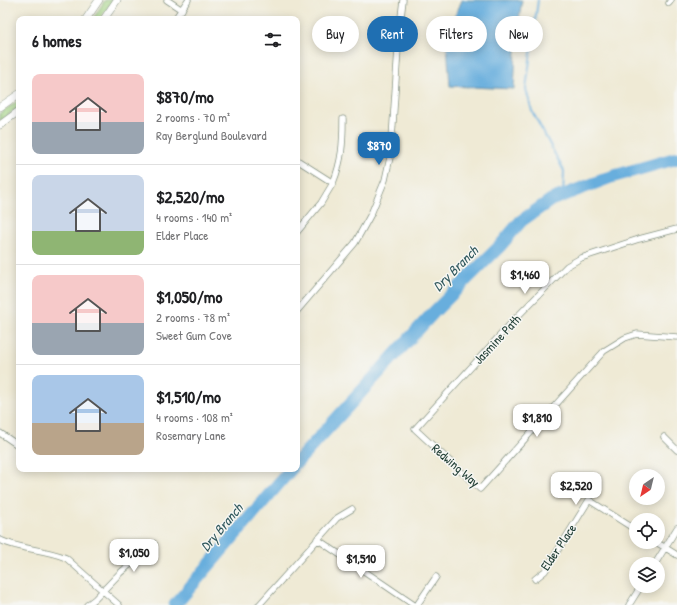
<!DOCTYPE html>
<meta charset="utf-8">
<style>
:root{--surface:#fff;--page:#f6f6f6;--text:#202124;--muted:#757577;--line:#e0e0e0;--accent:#1f6fb2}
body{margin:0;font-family:"Patrick Hand",sans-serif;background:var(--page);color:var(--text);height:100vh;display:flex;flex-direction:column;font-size:15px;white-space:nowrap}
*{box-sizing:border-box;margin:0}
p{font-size:13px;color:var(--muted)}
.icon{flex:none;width:22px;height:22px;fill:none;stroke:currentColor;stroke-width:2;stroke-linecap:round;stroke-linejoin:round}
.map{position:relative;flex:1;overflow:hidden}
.panel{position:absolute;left:16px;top:16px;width:284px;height:456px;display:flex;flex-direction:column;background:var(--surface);border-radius:8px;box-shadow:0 2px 10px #0003}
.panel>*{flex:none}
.guide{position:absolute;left:312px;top:16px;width:305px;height:36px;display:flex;gap:8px}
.needle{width:26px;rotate:215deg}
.tools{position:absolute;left:629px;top:469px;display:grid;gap:8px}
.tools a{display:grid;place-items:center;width:36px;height:36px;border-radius:50%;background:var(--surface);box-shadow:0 2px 10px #0003;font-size:20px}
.price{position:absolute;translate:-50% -34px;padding:0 9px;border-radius:8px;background:#fff;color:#222;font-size:13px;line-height:26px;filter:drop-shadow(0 1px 2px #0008)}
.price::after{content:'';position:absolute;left:50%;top:24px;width:12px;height:9px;margin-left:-6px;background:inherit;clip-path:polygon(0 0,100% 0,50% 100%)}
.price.on{background:var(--accent);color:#fff}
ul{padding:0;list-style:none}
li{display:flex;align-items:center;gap:12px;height:100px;padding:0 16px}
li+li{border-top:1px solid var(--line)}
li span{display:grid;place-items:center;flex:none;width:112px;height:80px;border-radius:8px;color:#555}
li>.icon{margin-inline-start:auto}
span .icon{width:48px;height:48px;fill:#fffc;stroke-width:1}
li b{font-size:17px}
h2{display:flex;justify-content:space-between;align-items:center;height:48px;padding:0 16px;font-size:17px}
.pill{padding:0 14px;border-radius:18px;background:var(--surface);box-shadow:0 2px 10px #0003;font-size:14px;line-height:36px}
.pill.on{background:var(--accent);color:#fff}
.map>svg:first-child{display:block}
.green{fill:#a1d281;stroke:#60885a}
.water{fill:#67aedd;stroke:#437688}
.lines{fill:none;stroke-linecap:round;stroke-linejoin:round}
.stream{stroke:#67aedd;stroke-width:2}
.river{stroke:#67aedd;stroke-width:13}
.minor-casing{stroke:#879484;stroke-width:7}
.tertiary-casing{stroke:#879484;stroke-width:8}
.minor{stroke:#fff;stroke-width:5.5}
.tertiary{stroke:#fff;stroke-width:7}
.labels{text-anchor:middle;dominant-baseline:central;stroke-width:3;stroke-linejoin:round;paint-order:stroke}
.street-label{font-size:13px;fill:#1f3d34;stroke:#f6f6f2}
.water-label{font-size:14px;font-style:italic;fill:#31595e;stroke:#f6f6f2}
</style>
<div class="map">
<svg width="677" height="605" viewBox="0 0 677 605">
<rect width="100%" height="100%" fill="#f6f6f2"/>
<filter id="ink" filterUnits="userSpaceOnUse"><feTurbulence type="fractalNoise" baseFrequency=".025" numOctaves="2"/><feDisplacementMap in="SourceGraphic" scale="8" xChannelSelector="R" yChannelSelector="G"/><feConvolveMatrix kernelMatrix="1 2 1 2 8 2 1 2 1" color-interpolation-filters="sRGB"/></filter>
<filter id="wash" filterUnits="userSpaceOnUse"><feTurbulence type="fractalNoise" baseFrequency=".012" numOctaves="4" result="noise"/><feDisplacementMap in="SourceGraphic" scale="16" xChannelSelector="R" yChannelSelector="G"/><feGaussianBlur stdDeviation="0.9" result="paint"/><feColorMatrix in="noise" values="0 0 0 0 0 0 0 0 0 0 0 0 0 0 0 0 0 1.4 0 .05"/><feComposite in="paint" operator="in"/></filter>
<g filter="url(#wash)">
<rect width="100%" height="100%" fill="#efead5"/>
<path class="green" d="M105,0H113L100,19H93Z
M19,100V107L0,121V113Z"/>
<path class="water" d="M462,0H522L517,34L514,89L450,86L447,45L453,20Z"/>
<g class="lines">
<path class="stream" d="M538,0L526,89L532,111L564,171L563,196"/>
<path class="river" d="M297,462L433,313L500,246L521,221L551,200L611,177L677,158
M175,605L291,469"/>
</g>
</g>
<g filter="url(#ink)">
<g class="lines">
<g class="minor-casing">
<path id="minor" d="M167,0L182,10
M669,3L671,0
M175,19L188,0
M297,160L333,183C342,161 343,143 343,119
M677,229L639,239L581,258L567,266L513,321L415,429L480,489L604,351L625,338L637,334L677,337
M297,232L321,203L333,183
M297,311L355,243L371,214L385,180L391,153L399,34L403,0
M0,433L19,446
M664,437L677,450
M317,539L414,605
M0,540C21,550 45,549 66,558L119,605
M656,542L677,555
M655,564L677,528
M535,579L545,571L589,500L636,530
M87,605L95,599L120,573L154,544
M259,605L337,518L352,509
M417,605L436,577
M629,605L641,586"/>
</g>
<g class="tertiary-casing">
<path id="tertiary" d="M86,19L99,0
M104,19L117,0
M0,107L19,94
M0,125L19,111"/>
</g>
<use href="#minor" class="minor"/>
<use href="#tertiary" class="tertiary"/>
</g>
</g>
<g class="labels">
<g class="street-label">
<text transform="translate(497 339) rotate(-47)">Jasmine Path</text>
<text transform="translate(456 465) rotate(41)">Redwing Way</text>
<text transform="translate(558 547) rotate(-56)">Elder Place</text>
</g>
<g class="water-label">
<text transform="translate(455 268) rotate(-45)">Dry Branch</text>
<text transform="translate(221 527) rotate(-50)">Dry Branch</text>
</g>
</g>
</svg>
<div class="tools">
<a><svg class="needle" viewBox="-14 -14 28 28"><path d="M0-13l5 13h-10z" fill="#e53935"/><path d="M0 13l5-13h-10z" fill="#757577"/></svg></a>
<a><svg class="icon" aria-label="locate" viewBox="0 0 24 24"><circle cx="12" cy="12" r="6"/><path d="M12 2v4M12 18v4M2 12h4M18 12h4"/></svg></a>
<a><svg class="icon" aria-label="layers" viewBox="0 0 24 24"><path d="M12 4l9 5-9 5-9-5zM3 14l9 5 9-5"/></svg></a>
</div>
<b class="price on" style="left:379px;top:166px">$870</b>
<b class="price" style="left:525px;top:295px">$1,460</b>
<b class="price" style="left:537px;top:438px">$1,810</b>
<b class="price" style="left:576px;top:506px">$2,520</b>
<b class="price" style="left:134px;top:573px">$1,050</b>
<b class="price" style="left:361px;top:579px">$1,510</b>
<div class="guide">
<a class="pill">Buy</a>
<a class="pill on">Rent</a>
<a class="pill">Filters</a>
<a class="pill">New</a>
</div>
<section class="panel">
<h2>6 homes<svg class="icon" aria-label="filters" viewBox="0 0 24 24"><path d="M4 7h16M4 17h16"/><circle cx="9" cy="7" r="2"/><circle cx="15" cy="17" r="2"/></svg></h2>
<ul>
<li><span style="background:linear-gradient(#f6c9c9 60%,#9aa5b1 0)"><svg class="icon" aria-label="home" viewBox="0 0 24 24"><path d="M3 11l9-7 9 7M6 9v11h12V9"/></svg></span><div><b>$870/mo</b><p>2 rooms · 70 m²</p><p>Ray Berglund Boulevard</p></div></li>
<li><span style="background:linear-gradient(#c9d6e8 70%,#8fb573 0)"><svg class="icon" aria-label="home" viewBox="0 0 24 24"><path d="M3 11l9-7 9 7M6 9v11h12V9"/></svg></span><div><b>$2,520/mo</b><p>4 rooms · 140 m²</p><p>Elder Place</p></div></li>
<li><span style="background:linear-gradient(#f6c9c9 60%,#9aa5b1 0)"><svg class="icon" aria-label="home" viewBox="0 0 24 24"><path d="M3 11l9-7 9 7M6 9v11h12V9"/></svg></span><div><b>$1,050/mo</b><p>2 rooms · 78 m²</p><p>Sweet Gum Cove</p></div></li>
<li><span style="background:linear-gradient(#a9c7e8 60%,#b9a48a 0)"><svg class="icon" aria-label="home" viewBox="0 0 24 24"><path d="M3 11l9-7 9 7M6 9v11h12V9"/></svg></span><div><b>$1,510/mo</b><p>4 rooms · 108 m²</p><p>Rosemary Lane</p></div></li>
</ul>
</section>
</div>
